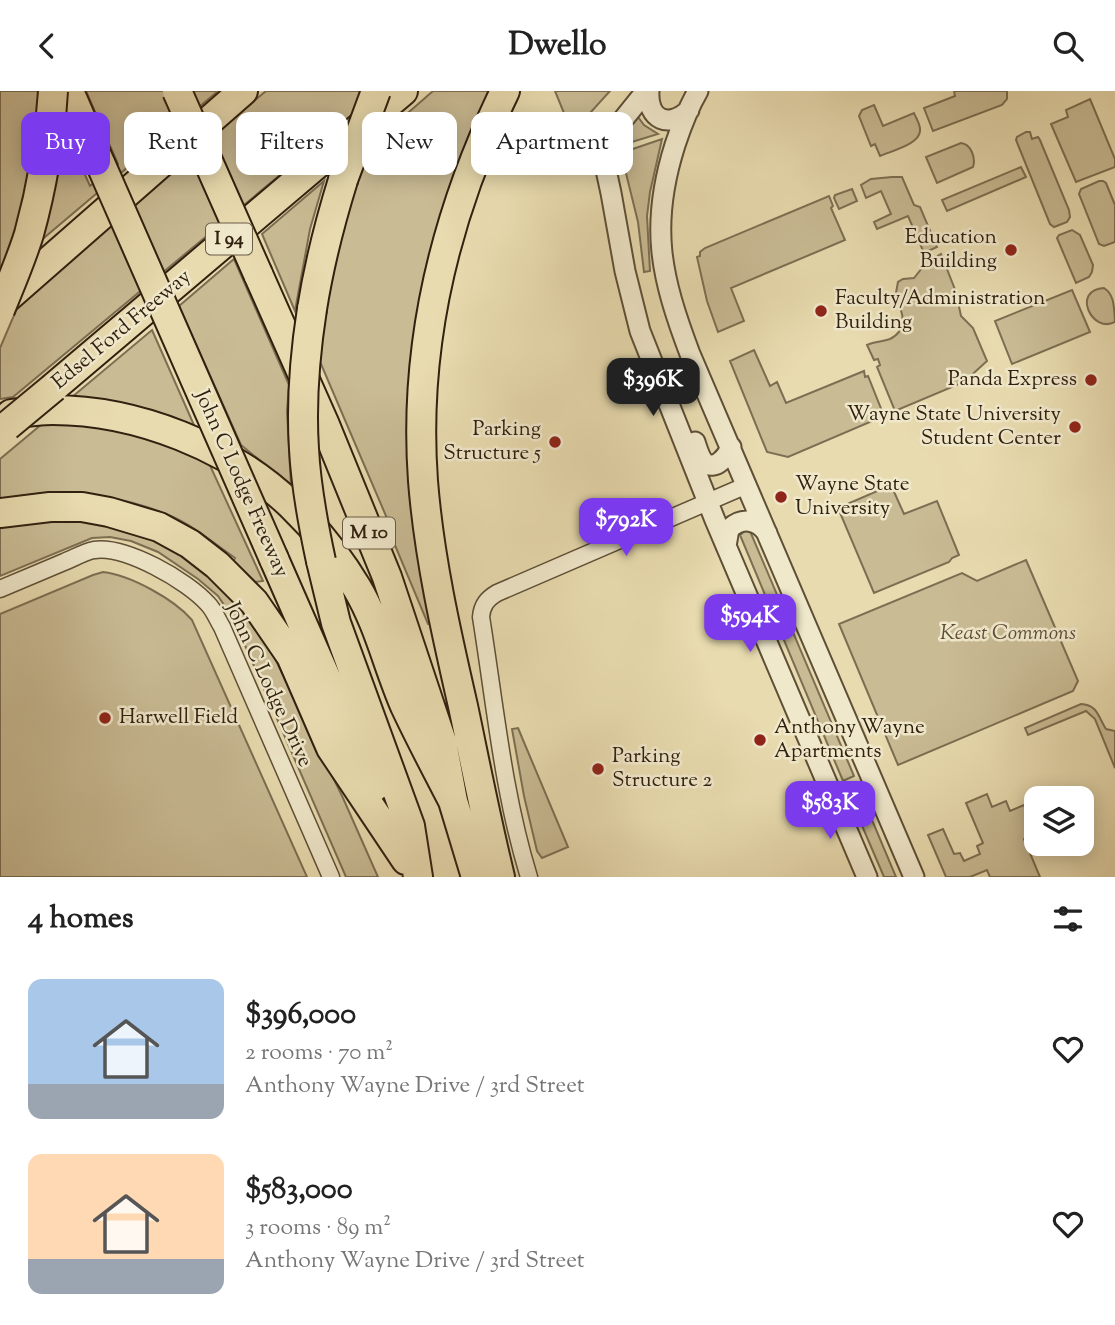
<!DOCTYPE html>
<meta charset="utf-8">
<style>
:root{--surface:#fff;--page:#f2f2f2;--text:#222;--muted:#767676;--accent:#7c3aed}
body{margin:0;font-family:"Sorts Mill Goudy",serif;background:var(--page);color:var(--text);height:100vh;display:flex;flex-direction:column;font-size:26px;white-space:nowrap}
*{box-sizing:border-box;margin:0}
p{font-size:23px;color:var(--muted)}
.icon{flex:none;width:38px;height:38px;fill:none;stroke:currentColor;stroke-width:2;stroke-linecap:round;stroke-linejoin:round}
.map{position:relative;height:786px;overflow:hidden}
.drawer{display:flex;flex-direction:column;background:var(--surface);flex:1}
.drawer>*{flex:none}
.top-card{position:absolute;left:21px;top:21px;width:700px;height:63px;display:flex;gap:14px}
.tools{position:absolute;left:1024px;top:695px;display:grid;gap:14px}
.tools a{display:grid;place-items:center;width:70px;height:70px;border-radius:14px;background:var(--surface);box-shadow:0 4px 18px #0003;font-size:35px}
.price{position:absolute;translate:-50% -60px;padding:0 16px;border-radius:14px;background:var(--accent);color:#fff;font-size:23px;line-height:46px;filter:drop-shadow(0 2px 4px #0008)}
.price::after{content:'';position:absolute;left:50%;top:42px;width:21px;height:16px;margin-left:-10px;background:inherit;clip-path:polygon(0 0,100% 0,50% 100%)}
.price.on{background:#222;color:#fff}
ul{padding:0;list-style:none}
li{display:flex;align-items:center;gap:21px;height:175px;padding:0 28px}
li span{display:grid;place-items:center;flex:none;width:196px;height:140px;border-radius:14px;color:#555}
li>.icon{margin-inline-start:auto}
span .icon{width:84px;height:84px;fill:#fffc;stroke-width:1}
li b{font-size:30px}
h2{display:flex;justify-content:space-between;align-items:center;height:84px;padding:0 28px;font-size:30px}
.chip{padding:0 24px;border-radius:14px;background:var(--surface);box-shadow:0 4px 18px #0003;font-size:24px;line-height:63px}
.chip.on{background:var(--accent);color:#fff}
header{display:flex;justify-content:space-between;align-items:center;height:91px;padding:0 28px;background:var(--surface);font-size:32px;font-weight:800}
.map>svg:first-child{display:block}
.green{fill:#c9bb94;stroke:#7c6e52;stroke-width:2}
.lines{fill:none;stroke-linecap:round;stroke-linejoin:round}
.minor-casing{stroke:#5e4f37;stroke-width:19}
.tertiary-casing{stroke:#5e4f37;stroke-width:23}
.motorway-casing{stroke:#30200f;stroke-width:32}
.minor{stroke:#f0e8cb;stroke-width:16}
.tertiary{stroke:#f0e8cb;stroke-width:19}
.motorway{stroke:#e8dbaf;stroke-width:28}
.motorway-bridge-casing{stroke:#30200f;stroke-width:32;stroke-linecap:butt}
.motorway-bridge{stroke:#e8dbaf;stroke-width:28}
.poi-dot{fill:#8f2418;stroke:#f0e8cb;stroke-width:2.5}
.labels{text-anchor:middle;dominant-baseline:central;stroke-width:5;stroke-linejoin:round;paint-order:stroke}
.shield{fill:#f0e8cb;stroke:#6a5c47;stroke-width:2}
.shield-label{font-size:19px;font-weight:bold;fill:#30200f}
.poi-label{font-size:21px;fill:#30200f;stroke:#f0e8cb;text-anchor:start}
.street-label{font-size:21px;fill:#30200f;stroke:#f0e8cb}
.park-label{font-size:21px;font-style:italic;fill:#5e4e37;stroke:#f0e8cb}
</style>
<header><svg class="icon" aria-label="back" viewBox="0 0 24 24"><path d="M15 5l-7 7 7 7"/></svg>Dwello<svg class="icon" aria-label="search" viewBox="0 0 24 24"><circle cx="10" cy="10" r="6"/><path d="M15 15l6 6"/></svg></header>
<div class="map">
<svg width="1115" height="786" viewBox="0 0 1115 786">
<rect width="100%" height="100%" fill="#e8dbaf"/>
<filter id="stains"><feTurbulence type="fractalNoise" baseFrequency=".00286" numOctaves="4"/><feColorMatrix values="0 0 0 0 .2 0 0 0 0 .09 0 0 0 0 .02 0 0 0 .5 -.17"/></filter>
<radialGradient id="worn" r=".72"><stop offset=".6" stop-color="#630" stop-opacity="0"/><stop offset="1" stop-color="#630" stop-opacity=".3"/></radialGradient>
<path class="green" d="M0,0H47L90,95L118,73L86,0H218L0,184Z
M266,0H381L13,306L0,308V257L23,203Z
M433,0H494L460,73L434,147L426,186L432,534L428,533L389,440V432L318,266L324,214L347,113L370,55Z
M555,0H610L572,42Z
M954,0H1007V8L1002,14L933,40L924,17L955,5Z
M1090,8L1115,68V76L1076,91L1051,33L1068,26L1066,19Z
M874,14L883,35L914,22C916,27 920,33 920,38C922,53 891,60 880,65L875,53L871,55L859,25L862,19Z
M638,26L644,34L658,43L619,55V47Z
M1026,41H1030L1032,48L1038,46L1040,49L1069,119L1070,126L1067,131L1054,136L1050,133L1016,49L1017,46Z
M662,48L650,101L647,125L650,180L644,181L638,131L621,62Z
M961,52C971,53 976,67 973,76L937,92L926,66Z
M1021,76L1026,86L947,120L942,109Z
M892,86H902L914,114L920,116L937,156L924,162L908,125L877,138L874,131L891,123L881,100L866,107L861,94L871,88Z
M324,90L310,138L295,220L262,143Z
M1099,90H1103L1106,92L1115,114V151L1104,155L1099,153L1079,103L1081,98Z
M852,98L857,110L839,118L834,107L835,104Z
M829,105L833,115L831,117L845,149L731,197L744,230L718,241L707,210L697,166L700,165V161L705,157Z
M1072,139L1080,144L1093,174L1092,181L1089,186L1076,192L1057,147L1059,144Z
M941,163L956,201L961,225L973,237L987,270L964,291L895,320L877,276L880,274L878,268L874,269L867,254C875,250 882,251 890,248C908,239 904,221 895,207L898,191L903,188L914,187L922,177L932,173L936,166Z
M234,168L289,294L287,320L291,395L241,354L179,215Z
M1104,197C1115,204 1114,218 1115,231C1092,243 1071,199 1104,197Z
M1072,199L1090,241L1012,273L995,230Z
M152,239L194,334L152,319L103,310L72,306Z
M754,259L770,295L777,291L786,312L864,280L865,286L868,285L884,325L788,366L767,361L730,270Z
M60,331L127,340L208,370L263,490L255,491L233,470L235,467C213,452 192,433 166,423C132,409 86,400 49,402C33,402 16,406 0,408V368L42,333Z
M891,394L904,423L937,410L959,464L952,467L949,471L874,502L838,417Z
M62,428L87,430L130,439L159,450L187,464L238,509L266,549L343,707L378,786H346L234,529L218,505L198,488L158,461L131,450L110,446L92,447L0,485V435Z
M746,439L750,440L854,685L843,690L740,444Z
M1026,469L1078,590L1073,600L898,674L839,533L962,482L977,490Z
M103,481C130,484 174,508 192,529L307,786H0V523L93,484Z
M1081,613C1098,614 1098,626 1106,638L1115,640V677L1095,628L1086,620L1028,644L1025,637Z
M518,637L568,756L542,767L537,760L524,705L512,638Z
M856,691L896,786H884L845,695Z
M987,703L992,716L1006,710L1010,720L1024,714L1028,724L1036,722V743L1024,748L1040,786H990L987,779L970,786H946L928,744L943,738L954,763L960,762L964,770L980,763L977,755L983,752L966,712Z"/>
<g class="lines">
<g class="minor-casing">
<path id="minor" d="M0,498C21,489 43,480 64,471C74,467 84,461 94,459C125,454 188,490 208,513C214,519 217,528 222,536L331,786
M529,786C503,702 495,613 481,526C482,514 487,508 497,502L747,394"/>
</g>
<g class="tertiary-casing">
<path id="tertiary" d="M646,0L601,56L611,102L625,180L640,240L715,429L867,786
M649,0C647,29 669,38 689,19
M698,0C688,17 681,36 675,54C649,136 661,186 690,263L914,786
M695,351C697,357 700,368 705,372C716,380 727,365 731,356
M726,455L729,438C742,426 757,428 767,442"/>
</g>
<g class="motorway-casing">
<path id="motorway" d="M69,0L101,74
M258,183L325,334L387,486L442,651L453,710L476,786
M0,213L243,0
M312,218C319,174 330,131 343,89
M54,296L403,0
M11,323C25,321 39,319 53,319C136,319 231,356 291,414C316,438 339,467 357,497C379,534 388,576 405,615C420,647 437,679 453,710
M0,422L50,416H82L109,421L159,436L190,453L217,474L254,511L291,565L331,657L406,769
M274,468L374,696
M321,470L336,532L410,735L418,786
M500,786C486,729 475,672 463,615C446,541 429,466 423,390C413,254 446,122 505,0"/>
</g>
<use href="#minor" class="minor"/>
<use href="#tertiary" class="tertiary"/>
<use href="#motorway" class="motorway"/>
<g class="motorway-bridge-casing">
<path id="motorway-bridge" d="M177,0L258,183
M101,74L274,468
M343,89L376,0
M312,218C305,263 301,312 304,358C306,396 313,433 321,470
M0,219C10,194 21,169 29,143C42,96 50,49 53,0
M7,335L54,296"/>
</g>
<use href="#motorway-bridge" class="motorway-bridge"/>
</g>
<g class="poi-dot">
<circle cx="1011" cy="159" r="7"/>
<circle cx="821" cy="220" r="7"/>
<circle cx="1091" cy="289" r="7"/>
<circle cx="1075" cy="336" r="7"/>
<circle cx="555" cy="351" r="7"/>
<circle cx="781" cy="406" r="7"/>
<circle cx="105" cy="627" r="7"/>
<circle cx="760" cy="649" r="7"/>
<circle cx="598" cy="678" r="7"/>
</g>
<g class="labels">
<g class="shield">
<rect x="206" y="132.5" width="46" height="31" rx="5"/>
<rect x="343" y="426.5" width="52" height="31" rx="5"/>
</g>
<g class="shield-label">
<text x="229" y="148">I 94</text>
<text x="369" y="442">M 10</text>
</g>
<g class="poi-label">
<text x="997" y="147" text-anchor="end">Education<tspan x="997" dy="24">Building</tspan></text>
<text x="835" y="208">Faculty/Administration<tspan x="835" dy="24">Building</tspan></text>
<text x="1077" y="289" text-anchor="end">Panda Express</text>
<text x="1061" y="324" text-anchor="end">Wayne State University<tspan x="1061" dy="24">Student Center</tspan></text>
<text x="541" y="339" text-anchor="end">Parking<tspan x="541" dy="24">Structure 5</tspan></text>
<text x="795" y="394">Wayne State<tspan x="795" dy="24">University</tspan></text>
<text x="119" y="627">Harwell Field</text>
<text x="774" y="637">Anthony Wayne<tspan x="774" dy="24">Apartments</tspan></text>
<text x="612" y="666">Parking<tspan x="612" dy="24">Structure 2</tspan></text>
</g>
<g class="street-label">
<text transform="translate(122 239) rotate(-40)">Edsel Ford Freeway</text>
<text transform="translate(241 393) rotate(66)">John C Lodge Freeway</text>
<text transform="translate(268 594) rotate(65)">John C Lodge Drive</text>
</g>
<g class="park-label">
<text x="1008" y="543">Keast Commons</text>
</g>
</g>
<rect width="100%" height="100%" filter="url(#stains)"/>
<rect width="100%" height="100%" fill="url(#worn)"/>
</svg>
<div class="tools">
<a><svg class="icon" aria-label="layers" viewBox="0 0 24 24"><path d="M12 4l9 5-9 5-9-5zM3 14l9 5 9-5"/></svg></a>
</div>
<b class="price on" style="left:653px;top:327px">$396K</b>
<b class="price" style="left:626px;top:467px">$792K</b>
<b class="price" style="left:750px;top:563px">$594K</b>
<b class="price" style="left:830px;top:750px">$583K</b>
<div class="top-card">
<a class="chip on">Buy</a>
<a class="chip">Rent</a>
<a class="chip">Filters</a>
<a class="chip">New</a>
<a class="chip">Apartment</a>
</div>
</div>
<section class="drawer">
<h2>4 homes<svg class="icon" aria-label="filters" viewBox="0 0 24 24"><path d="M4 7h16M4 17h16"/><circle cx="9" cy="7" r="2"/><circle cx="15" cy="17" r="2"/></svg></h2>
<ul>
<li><span style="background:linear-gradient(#a9c7e8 75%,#9aa5b1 0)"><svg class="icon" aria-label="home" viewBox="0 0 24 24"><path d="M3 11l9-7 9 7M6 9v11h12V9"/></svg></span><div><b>$396,000</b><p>2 rooms · 70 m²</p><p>Anthony Wayne Drive / 3rd Street</p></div><svg class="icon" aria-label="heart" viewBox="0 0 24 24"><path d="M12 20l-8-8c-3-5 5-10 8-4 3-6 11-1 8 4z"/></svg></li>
<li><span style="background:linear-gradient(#ffd9b3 75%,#9aa5b1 0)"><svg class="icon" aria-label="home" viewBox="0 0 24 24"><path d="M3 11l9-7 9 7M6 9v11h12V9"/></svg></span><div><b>$583,000</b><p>3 rooms · 89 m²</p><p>Anthony Wayne Drive / 3rd Street</p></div><svg class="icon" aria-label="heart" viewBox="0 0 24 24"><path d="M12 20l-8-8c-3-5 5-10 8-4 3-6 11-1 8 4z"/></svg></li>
</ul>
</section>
